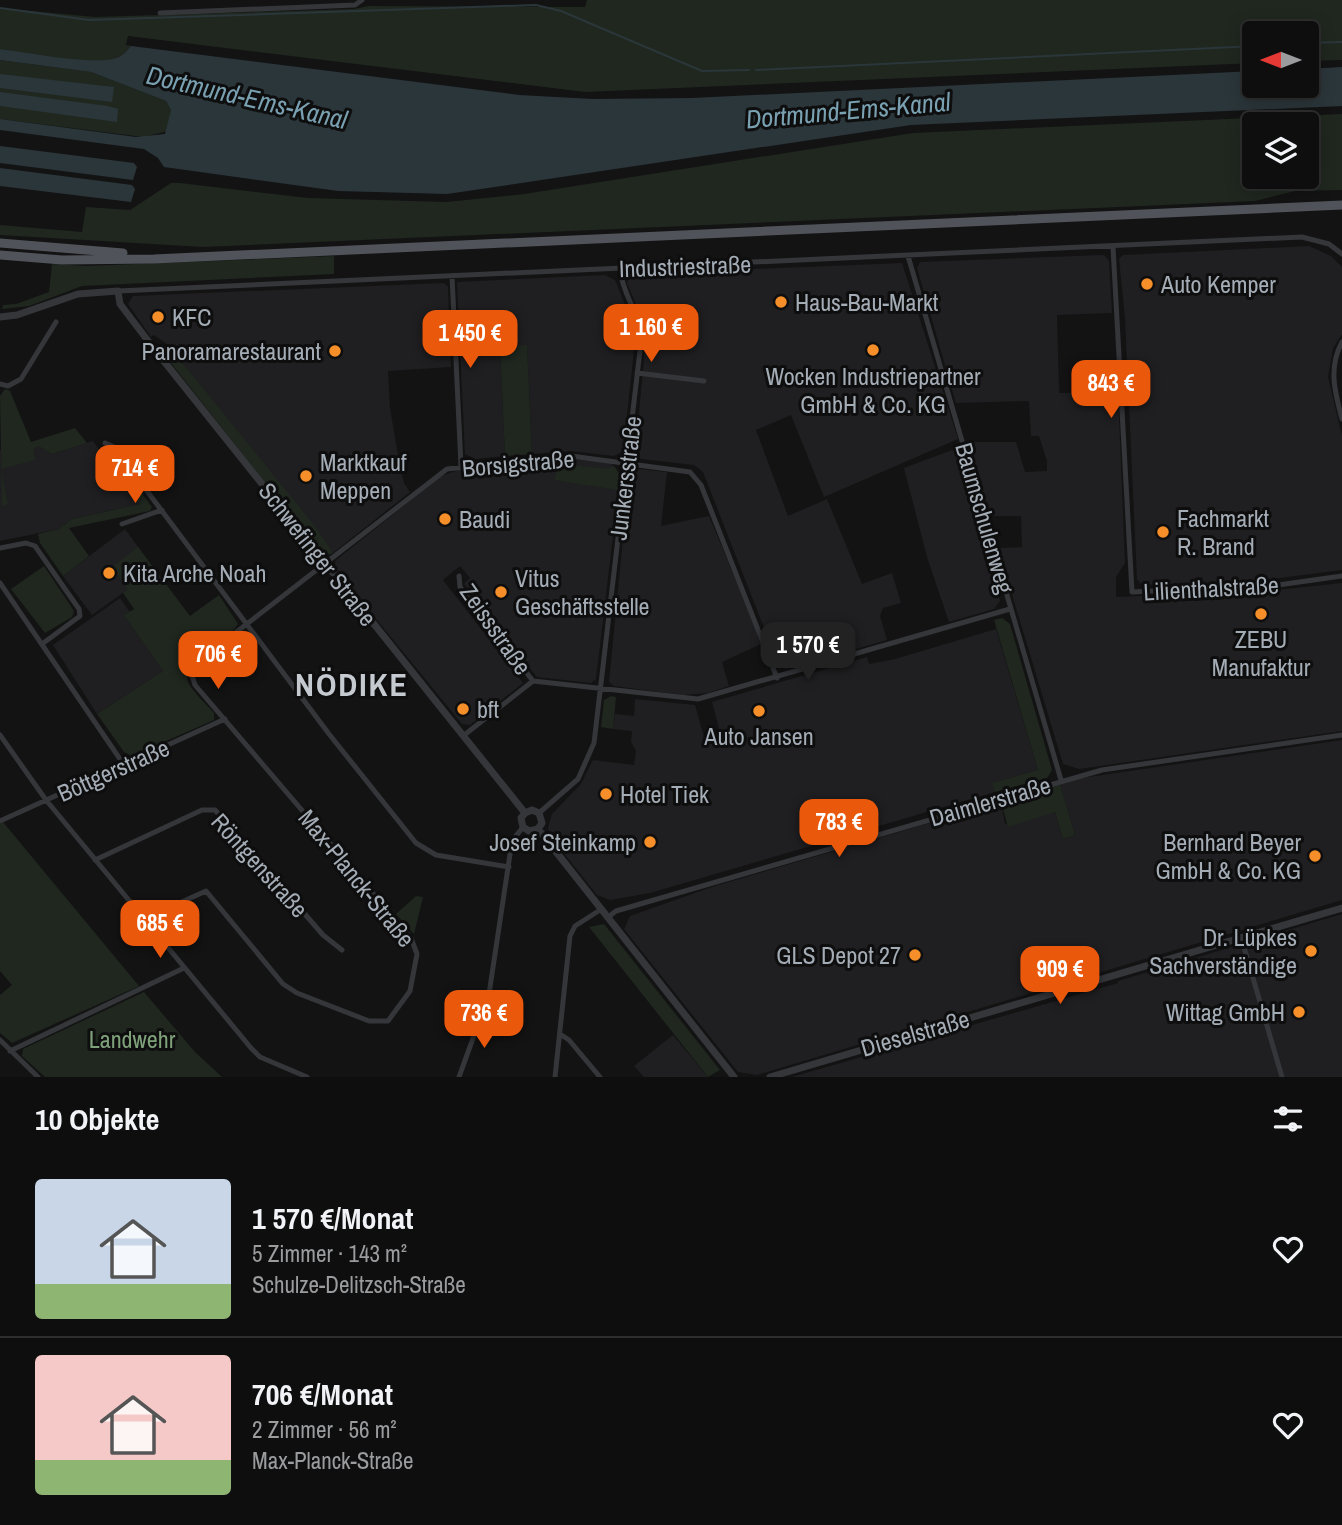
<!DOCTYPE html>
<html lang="de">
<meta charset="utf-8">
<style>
:root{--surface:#0e0e0f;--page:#171718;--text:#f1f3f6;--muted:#9b9c9e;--line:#2e2e2f;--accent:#ea580c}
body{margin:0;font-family:"Archivo Narrow",sans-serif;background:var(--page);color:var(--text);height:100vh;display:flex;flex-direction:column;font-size:26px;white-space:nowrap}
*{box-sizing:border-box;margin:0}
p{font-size:23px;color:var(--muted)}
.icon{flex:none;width:38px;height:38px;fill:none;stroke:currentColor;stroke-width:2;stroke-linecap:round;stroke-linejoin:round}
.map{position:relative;height:1077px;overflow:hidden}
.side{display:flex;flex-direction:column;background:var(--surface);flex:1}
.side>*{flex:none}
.needle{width:46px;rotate:270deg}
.buttons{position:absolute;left:1242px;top:21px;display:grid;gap:14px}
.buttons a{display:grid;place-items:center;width:77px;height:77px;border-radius:7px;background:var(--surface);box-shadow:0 4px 18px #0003,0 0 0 2px var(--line);font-size:35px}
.price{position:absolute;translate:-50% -60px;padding:0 16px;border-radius:14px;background:var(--accent);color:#fff;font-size:23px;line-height:46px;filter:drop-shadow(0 2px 4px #0008)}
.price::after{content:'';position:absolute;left:50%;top:42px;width:21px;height:16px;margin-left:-10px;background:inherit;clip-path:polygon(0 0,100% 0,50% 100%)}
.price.on{background:#222;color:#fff}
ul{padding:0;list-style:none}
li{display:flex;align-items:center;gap:21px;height:175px;padding:0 35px}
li+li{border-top:2px solid var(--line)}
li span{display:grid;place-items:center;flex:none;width:196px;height:140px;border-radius:7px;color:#555}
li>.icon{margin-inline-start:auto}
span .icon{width:84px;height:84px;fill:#fffc;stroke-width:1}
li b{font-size:30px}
h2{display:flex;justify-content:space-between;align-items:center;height:84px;padding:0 35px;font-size:30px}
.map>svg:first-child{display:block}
.built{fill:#1f1f21}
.green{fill:#1f271f;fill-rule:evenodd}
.water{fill:#2b363a}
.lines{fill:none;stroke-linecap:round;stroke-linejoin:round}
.stream{stroke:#2b363a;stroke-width:2}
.minor{stroke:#34363a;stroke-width:5}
.tertiary{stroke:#34363a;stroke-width:7}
.primary{stroke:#505359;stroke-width:9}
.poi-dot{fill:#f68f29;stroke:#0e0e0f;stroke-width:2.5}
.labels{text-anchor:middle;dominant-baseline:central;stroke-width:6;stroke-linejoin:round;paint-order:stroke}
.street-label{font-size:24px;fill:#a4acb5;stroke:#0e0e0f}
.poi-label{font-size:24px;fill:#a4acb5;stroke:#0e0e0f;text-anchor:start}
.park-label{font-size:24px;fill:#7ea17a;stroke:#0e0e0f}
.water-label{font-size:26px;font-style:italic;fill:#7aa1b2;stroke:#0e0e0f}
.district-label{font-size:32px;font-weight:bold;letter-spacing:2px;fill:#c5cad1;stroke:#0e0e0f}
</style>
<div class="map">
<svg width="1342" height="1077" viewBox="0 0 1342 1077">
<rect width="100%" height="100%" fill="#131314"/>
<path class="built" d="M1309,246L1331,256L1342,267V334L1333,348L1328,377L1342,436V570L1257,581L1142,585L1137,579L1125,318L1119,259L1123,255Z
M1104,255L1109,261L1112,313L1057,315L1059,393L1118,392L1125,563L1116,577V597L1276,590L1342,583V731L1079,769L1063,764L998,548L1022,547L1021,516H989L967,442H1016L1025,472L1047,471V461L1039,436H1031L1029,401L956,403L917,268L920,262Z
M902,263L958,439L824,497L791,415L756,430L788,516L827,499L862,584L892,573L901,603L883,608L880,616L887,640L786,669L777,661L703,472L694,465L641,459L635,455L646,338L643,321L627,283L631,274Z
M605,275L615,280L636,332L623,451L614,456L571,451L532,454L527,346L500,347L505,456L475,459L465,454L457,282Z
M444,283L448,287L451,367L388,371L390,408L400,467L404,483L410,492L333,553L167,344L154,335L151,337L128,304L133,296Z
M93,441L140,504L72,519L59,529L0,541V450L31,442L52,454Z
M960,447L1000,601L994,609L949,622L927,557L904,468Z
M569,459L611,463L620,477L596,679L591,683L537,677L464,584L470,578L460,566L443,580L523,683L470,725L462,724L336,570L335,561L441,476L462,469Z
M639,469L667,472L661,526L709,516L748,609L761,644L722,662L729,686L708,693L683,695L614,686L609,682L629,477Z
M125,529L155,570L92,615L63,576Z
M120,598L130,612L125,616L163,671L97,714L53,645Z
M996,629L1038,770L993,783L995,792L650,893L610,900L597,895L551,837L548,828L552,814L581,784L593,760L634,765L636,751L631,742L632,731L613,729L615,714L634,716L635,699L695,705L704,737L720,732L712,702L867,657L869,664L895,659Z
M1342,740V900L757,1075L738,1072L624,929L630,916L712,887L1001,802L1005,824L1055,812L1063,839L1075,835L1060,784L1082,778Z
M1342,914V1077H792L1118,983V981Z
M673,1035L708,1077H644L634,1066Z"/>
<path class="green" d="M587,0H1342V60L1307,61V33H1255V63L585,92L128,36L126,45L131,46C128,49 124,55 119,57C95,69 28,53 0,49V8L95,17L354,9L368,6L585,7Z
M0,60L91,72L166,101L171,110L168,131L143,137L0,119Z
M1342,114V190L1295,191L1255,201L203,247L0,235V225L82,232L86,207L130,210L171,183H180L308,198L447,202L524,194L913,133ZM1255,124H1307V177H1255Z
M334,256V274L82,286L29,306L2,309L3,305L16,304L49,292L52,264L87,266Z
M167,344L314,525L333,553L327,555L319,551L160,349Z
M527,345L532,454L505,456L500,347Z
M5,389L10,391L31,442L75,428L87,443L52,454L38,446L33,449L35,460L1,469L8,504L2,506L0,396Z
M99,449L110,451L152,507L150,511L69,528L89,556L63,576L40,543L38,534L59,529L72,519L140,504Z
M559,464L608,469L614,466L619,473L618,490L554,480Z
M138,547L190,616L219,595L238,624C229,641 176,660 189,684C195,694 206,704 214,713V720L132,756L124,752L97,714L163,671L124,615L134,609L123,593L128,589L112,567Z
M44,566L74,611L72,617L45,633L11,589Z
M1002,618L1010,624L1052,770L1047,778L995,792L992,783L1038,770L994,620Z
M611,696L616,697L613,729L601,727L604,700Z
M1060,784L1075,835L1063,839L1055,812L1008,827L1001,802Z
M3,822L139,986L12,1043L0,1033V995L12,985L0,971V824Z
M416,896L423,897L414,934L396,914Z
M604,924L720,1070L708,1077L589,927Z
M144,992L195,1052L222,1077H45L22,1056L23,1049Z"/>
<path class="water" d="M131,46L519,95L593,99L692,98L1255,71V86H1307V69L1342,67V106L911,125L447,194L338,191L164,167L158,158L144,149L0,130V119L136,137L165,134L171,110L166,101L91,72L0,60V49C26,52 98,67 119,57C124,55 128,49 131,46Z
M0,74L114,87L112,102L0,88Z
M0,92L108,106L118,109L117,122L0,106Z
M0,146L134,163L137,167L133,180L0,163Z
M0,168L132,185L135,189L131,202L0,186Z"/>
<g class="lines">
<path class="stream" d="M0,8L89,20L536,5L561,11L702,71L749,70
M1307,43L1342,42
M756,70L1255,46"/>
<path class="minor" d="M160,13L355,5L362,0
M1113,247L1132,592L1271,586L1342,576
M908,256L1061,780
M452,276L461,466
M118,291L1302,237L1329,244L1342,254
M1342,342C1328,368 1335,393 1342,419
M637,373L704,381
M0,384L8,386L21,379L56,322
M105,443L114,447L329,734L416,843L436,855L509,867
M122,524L162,510
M0,548L26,543L35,546L79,609L80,616L42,644
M459,576L460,587L533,681
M0,583L124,765
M0,735L46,800L251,1048L260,1057L307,1077
M463,736L533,681L698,699L1010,609
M539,813L578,779L594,743L641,342C642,316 622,295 620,269
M0,821L225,719
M95,860L202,810H215L323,935L342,950
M607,918L616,911L1102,770L1342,735
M144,919L206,891L283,984L297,993L369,1021H388L410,991L417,954L411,938L195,685L191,672L199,661L447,469L571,456L690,472L701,485L777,678
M1241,937L1282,1077
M560,1034L569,1040L600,1077
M0,1040L38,1077
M10,1051L184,968
M459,1077L489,994L512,841L523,827
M555,1077L570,936L575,926L600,910"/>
<path class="tertiary" d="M0,317L17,315L78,294L118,291L120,304L155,350L525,813
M525,813L532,810L539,813L542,823L538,829
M525,813L521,818L523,827L529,831L538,829
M538,829L734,1077
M770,1077L1342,908"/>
<path class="primary" d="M0,243L123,253
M0,255L62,260L154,259L1342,205"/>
</g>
<g class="poi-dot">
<circle cx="1147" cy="284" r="7"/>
<circle cx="781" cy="302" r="7"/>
<circle cx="158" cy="317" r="7"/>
<circle cx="873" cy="350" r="7"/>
<circle cx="335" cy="351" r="7"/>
<circle cx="306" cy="476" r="7"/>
<circle cx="445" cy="519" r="7"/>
<circle cx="1163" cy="532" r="7"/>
<circle cx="109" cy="573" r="7"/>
<circle cx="501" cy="592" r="7"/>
<circle cx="1261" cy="614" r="7"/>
<circle cx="463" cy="709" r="7"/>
<circle cx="759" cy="711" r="7"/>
<circle cx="606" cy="794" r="7"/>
<circle cx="650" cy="842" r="7"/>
<circle cx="1315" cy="856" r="7"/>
<circle cx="1311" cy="951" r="7"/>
<circle cx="915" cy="955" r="7"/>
<circle cx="1299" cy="1012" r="7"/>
</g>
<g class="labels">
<g class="street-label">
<text transform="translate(685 266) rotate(-2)">Industriestraße</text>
<text transform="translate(518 463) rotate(-5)">Borsigstraße</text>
<text transform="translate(625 478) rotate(-83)">Junkersstraße</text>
<text transform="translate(985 518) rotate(74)">Baumschulenweg</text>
<text transform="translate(318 554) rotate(52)">Schwefinger Straße</text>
<text transform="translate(1211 588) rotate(-3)">Lilienthalstraße</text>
<text transform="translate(496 629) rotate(55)">Zeissstraße</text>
<text transform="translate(113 770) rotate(-24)">Böttgerstraße</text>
<text transform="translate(990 801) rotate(-16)">Daimlerstraße</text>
<text transform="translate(260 865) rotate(48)">Röntgenstraße</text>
<text transform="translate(357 878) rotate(51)">Max-Planck-Straße</text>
<text transform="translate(915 1033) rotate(-16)">Dieselstraße</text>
</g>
<g class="poi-label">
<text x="1161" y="284">Auto Kemper</text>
<text x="795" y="302">Haus-Bau-Markt</text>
<text x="172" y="317">KFC</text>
<text x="321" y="351" text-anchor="end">Panoramarestaurant</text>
<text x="873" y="376" text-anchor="middle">Wocken Industriepartner<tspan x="873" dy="28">GmbH &amp; Co. KG</tspan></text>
<text x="320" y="462">Marktkauf<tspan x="320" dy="28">Meppen</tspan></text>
<text x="1177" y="518">Fachmarkt<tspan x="1177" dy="28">R. Brand</tspan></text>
<text x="459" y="519">Baudi</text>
<text x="123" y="573">Kita Arche Noah</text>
<text x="515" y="578">Vitus<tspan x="515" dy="28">Geschäftsstelle</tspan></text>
<text x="1261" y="639" text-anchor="middle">ZEBU<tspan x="1261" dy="28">Manufaktur</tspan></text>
<text x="477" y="709">bft</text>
<text x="759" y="736" text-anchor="middle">Auto Jansen</text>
<text x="620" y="794">Hotel Tiek</text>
<text x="636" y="842" text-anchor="end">Josef Steinkamp</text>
<text x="1301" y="842" text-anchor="end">Bernhard Beyer<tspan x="1301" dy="28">GmbH &amp; Co. KG</tspan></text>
<text x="1297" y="937" text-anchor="end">Dr. Lüpkes<tspan x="1297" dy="28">Sachverständige</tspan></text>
<text x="901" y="955" text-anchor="end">GLS Depot 27</text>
<text x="1285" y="1012" text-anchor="end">Wittag GmbH</text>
</g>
<g class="park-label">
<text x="132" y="1039">Landwehr</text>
</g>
<g class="water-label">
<text transform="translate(247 97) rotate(13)">Dortmund-Ems-Kanal</text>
<text transform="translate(848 110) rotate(-5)">Dortmund-Ems-Kanal</text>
</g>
<g class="district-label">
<text x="352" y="684">NÖDIKE</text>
</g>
</g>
</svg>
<div class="buttons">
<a><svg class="needle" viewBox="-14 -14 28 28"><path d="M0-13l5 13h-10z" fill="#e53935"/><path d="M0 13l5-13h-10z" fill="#9b9c9e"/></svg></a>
<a><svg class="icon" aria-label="layers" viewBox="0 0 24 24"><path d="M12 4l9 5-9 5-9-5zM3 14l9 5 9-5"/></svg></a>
</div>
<b class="price" style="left:651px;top:364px">1 160 €</b>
<b class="price" style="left:470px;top:370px">1 450 €</b>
<b class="price" style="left:1111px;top:420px">843 €</b>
<b class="price" style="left:135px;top:505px">714 €</b>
<b class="price on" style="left:808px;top:682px">1 570 €</b>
<b class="price" style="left:218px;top:691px">706 €</b>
<b class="price" style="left:839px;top:859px">783 €</b>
<b class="price" style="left:160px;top:960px">685 €</b>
<b class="price" style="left:1060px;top:1006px">909 €</b>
<b class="price" style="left:484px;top:1050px">736 €</b>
</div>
<section class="side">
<h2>10 Objekte<svg class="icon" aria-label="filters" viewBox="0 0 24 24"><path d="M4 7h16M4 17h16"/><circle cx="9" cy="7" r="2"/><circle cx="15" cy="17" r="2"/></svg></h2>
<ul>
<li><span style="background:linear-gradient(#c9d6e8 75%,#8fb573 0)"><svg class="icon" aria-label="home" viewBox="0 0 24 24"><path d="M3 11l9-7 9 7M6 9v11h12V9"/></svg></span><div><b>1 570 €/Monat</b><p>5 Zimmer · 143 m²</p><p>Schulze-Delitzsch-Straße</p></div><svg class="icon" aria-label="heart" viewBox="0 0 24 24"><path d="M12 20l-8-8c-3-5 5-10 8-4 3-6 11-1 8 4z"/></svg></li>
<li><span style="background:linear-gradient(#f6c9c9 75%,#8fb573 0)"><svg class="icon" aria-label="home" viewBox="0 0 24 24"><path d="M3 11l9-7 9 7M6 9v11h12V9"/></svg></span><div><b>706 €/Monat</b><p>2 Zimmer · 56 m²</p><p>Max-Planck-Straße</p></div><svg class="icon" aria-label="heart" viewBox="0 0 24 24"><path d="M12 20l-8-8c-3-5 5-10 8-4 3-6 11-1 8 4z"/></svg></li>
</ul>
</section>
